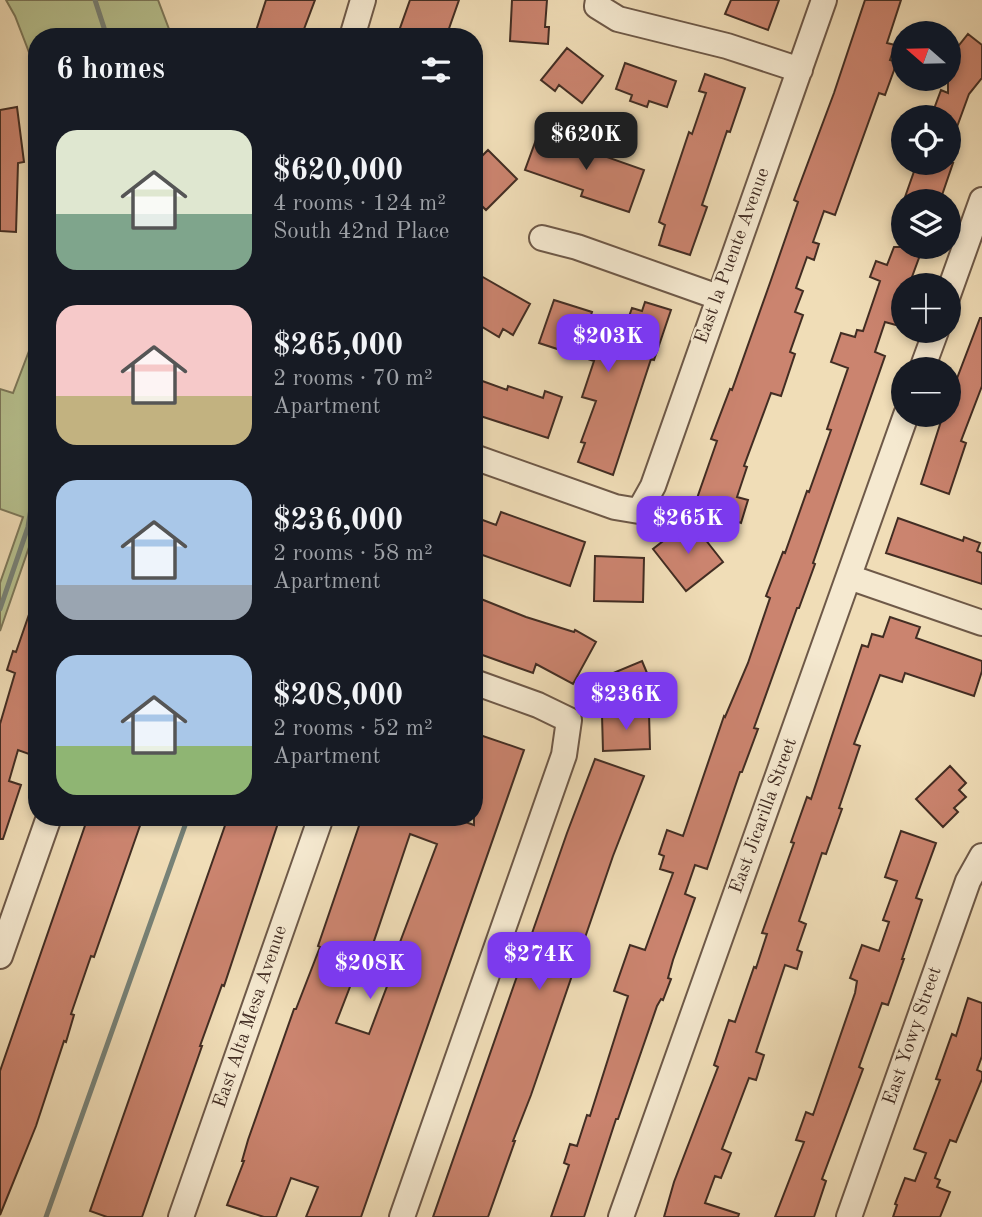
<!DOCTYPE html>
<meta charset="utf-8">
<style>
:root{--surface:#171b24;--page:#20242c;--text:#f1f3f6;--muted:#9ea1a6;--accent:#7c3aed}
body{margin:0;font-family:"Old Standard TT",serif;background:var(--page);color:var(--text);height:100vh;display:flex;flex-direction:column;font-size:26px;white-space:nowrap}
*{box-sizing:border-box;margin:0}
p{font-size:23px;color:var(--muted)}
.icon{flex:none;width:38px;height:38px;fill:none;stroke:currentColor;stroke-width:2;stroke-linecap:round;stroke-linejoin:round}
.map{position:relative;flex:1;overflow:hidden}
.side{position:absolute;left:28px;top:28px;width:455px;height:798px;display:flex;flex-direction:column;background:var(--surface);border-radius:28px;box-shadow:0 4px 10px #0003}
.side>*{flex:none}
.needle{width:46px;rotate:290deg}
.controls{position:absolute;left:891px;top:21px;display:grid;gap:14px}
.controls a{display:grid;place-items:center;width:70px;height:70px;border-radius:50%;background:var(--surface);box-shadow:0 4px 10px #0003;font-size:35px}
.price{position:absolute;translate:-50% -60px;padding:0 16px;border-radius:14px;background:var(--accent);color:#fff;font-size:23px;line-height:46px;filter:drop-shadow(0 2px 4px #0008)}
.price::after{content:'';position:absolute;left:50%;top:42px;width:21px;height:16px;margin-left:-10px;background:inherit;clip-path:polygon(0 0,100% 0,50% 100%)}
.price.on{background:#222;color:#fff}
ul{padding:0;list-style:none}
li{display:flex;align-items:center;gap:21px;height:175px;padding:0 28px}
li span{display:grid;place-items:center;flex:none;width:196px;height:140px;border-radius:21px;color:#555}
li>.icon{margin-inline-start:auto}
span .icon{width:84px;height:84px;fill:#fffc;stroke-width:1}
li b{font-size:30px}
h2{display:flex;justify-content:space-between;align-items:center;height:84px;padding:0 28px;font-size:30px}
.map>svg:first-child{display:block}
.green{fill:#b7c290;stroke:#7c785a;stroke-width:2}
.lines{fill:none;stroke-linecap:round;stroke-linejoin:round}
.stream{stroke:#778278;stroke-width:5}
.building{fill:#cb846f;stroke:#422d23;stroke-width:2;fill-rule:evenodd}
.minor-casing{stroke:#6e5948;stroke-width:28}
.minor{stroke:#f5e9d0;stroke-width:24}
.labels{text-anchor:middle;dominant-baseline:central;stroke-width:5;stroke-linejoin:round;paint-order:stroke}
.street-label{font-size:19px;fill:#422d23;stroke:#f5e9d0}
</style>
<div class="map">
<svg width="982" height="1217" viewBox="0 0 982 1217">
<rect width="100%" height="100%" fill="#f0ddb7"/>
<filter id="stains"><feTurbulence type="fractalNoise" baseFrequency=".00286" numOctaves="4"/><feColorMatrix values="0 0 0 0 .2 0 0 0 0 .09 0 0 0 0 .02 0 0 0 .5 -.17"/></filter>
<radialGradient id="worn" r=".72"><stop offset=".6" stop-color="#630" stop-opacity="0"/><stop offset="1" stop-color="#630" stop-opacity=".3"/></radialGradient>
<path class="green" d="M6,0H158L172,37H37V73L15,16Z
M37,330V524L0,631V583L23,517L0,509V389L13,393Z"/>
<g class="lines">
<path class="stream" d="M95,0L107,37
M0,609L28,527L37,470
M46,1217L188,817"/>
</g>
<path class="building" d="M266,0H315L301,37H254Z
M410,0H459L446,37H416L399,31Z
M512,0H547L545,27H549L548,44L510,41Z
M731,0H779L768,30L725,14Z
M865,0H901L887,43L895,45L890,60L897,62L885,95L879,93L835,215L824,211L813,242L819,244L814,260L807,257L796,288L803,291L795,312L803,315L790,352L795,354L781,396L771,393L744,466L747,467L737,497L748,500L741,523L694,507L717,441L711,439L730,389L732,390L771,280L798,202L794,200L834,93Z
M968,34L982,45V78L969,94L950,146H948V117H931L941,90L948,93V59Z
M567,48L603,76L582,103L559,85L555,91L541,80Z
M625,63L676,81L667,107L649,101L647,107L630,101L632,95L616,89Z
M705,74L745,88L730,132L727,131L702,205L707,207L690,255L659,245L665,225L659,222L689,132L692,134L706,93L699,91Z
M17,107L24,162L18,163L16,232L0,231V110Z
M564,136L583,142L581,148L644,170L629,212L581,196L583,190L525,170L537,137L561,145Z
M488,150L517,179L486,210L474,198V164Z
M917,163H953L940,201H917L905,197Z
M894,247H923L909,285H903V304L896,325L885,322L875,352L885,356L813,563L815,564L799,608H797L754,728L758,729L742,772H740L707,869L695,865L685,894L695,898L673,960L668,978L671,979L663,1000L661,999L657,1006L618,1119H616L584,1217H551L569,1165L564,1163L570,1144L577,1146L587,1115L590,1116L628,996L614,991L630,945L645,950L673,873L660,869L664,856L659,854L667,830L683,836L724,716L725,717L748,663L770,598L766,596L783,552L785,553L807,491L809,492L831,430L827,429L848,368L831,362L841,333L855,337L857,330L863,331L880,281L870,277L876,261L887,265Z
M474,272L530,304L513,335L503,329L499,337L474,322Z
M554,300L592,312L583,341L616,353L632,308L642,311L645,302L671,310L654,360L651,359L613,475L578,462L585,443L581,442L596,401L582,397L594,361L539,343Z
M980,318H982V386L961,441L966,443L949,494L921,484L943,415H948V402Z
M474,378L507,390L508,386L543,398L545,391L562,397L548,438L474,414Z
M501,512L585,542L570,586L474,552V536L480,519L496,525Z
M898,518L963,541L964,537L980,543L977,551L982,553V584L886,553Z
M690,520L723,562L686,591L653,549Z
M595,556L644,558L643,602L594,601Z
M481,599L526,617L574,632L575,630L596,642L573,684L536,664L533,673L474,652V618Z
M34,600H37V731L29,754L18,750L9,781L21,785L3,839H0V724L15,673L7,670L13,651L16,652Z
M890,617L920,627L916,638L982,661V671L974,696L905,673L902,682L880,675L854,744L860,746L839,808L842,809L826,854L822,853L799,921L806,924L797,950L802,952L797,969L785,965L756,1052L764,1055L756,1080L749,1078L722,1149L731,1153L721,1178L715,1176L705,1203L739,1214L738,1217H664L674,1182L718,1067L714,1065L729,1020L735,1022L754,967L756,968L767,934L762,933L794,843L791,842L807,797L811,799L862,645L868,647L872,634L883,637Z
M642,661L652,685L604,706L594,681Z
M649,713L650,749L603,751L602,715Z
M474,733L524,750L361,1217H306L318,1187L291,1178L276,1217H264L227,1205L244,1161H242L248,1140L294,1009H296L320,947L318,946L362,817H451L474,825ZM410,834L437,844L394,958L371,950ZM360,961L392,973L369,1034L336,1023Z
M595,759L644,776L613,856L531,1095L513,1141H515L488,1217H433L567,833Z
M950,766L966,783L959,790L966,797L954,808L958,812L943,827L916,799Z
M88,817H143L94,957L91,956L71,1014L74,1015L66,1042L64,1041L36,1126L0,1215V1071Z
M228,817H280L224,986L222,985L200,1046H202L142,1217H107L90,1211Z
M901,831L936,843L916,898L922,900L902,959H904L888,1005L882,1003L859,1067L863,1069L822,1179L826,1181L814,1217H775L804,1142L796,1140L806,1112L813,1115L855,993L857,981L850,978L862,945L879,951L889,922L883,920L897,881L885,877Z
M968,998L982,1003V1056L977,1070L982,1072V1079L956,1142L950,1140L935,1178L940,1180L937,1187L950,1192L940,1217H893L897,1205L895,1204L905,1178L915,1181L926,1153L914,1149L940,1080L936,1079L952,1034L956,1036Z"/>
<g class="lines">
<g class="minor-casing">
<path id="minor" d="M598,0L597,6L618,19L727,46L800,70
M352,37L363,0
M542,238L577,247L718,297
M948,295L982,200
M922,369L936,331
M474,457L615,507L639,511L653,486L824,0
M849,577L982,623
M0,956L49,817
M181,1217L321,817
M402,1217L564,755L569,720L538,705L474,682
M621,1217L906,415
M849,1217L968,881L982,856"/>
</g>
<use href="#minor" class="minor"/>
</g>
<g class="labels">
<g class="street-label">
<text transform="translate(733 256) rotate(-70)">East la Puente Avenue</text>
<text transform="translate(764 816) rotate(-70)">East Jicarilla Street</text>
<text transform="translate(251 1017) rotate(-71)">East Alta Mesa Avenue</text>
<text transform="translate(913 1036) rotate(-71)">East Yowy Street</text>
</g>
</g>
<rect width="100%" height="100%" filter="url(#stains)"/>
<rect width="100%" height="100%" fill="url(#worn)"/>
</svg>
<div class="controls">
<a><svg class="needle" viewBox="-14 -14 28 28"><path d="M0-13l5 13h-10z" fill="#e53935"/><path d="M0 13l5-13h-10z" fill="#9ea1a6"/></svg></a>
<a><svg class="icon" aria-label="locate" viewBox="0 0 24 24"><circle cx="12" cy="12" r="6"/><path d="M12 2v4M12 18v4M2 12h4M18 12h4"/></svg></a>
<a><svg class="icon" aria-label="layers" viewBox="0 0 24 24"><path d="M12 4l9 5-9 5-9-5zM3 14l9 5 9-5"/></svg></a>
<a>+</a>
<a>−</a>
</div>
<b class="price on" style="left:586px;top:172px">$620K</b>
<b class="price" style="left:608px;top:374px">$203K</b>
<b class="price" style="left:688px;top:556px">$265K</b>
<b class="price" style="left:626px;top:732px">$236K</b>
<b class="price" style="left:539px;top:992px">$274K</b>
<b class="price" style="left:370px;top:1001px">$208K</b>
<section class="side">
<h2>6 homes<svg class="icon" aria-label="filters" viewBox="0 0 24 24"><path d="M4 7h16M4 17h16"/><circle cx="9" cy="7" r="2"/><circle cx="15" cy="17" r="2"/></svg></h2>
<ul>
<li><span style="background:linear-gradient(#dfe7d0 60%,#7fa58c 0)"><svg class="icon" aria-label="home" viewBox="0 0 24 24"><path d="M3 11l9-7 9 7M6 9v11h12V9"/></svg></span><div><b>$620,000</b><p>4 rooms · 124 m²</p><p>South 42nd Place</p></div></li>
<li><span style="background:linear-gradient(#f6c9c9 65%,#c2b280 0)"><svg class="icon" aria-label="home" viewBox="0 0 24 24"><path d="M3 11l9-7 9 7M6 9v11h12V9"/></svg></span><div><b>$265,000</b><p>2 rooms · 70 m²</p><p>Apartment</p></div></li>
<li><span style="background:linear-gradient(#a9c7e8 75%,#9aa5b1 0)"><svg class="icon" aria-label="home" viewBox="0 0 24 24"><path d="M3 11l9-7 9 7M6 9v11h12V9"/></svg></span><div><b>$236,000</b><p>2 rooms · 58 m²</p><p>Apartment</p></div></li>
<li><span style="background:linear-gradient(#a9c7e8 65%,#8fb573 0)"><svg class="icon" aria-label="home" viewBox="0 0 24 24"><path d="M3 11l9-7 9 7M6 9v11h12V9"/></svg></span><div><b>$208,000</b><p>2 rooms · 52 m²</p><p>Apartment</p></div></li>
</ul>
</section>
</div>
